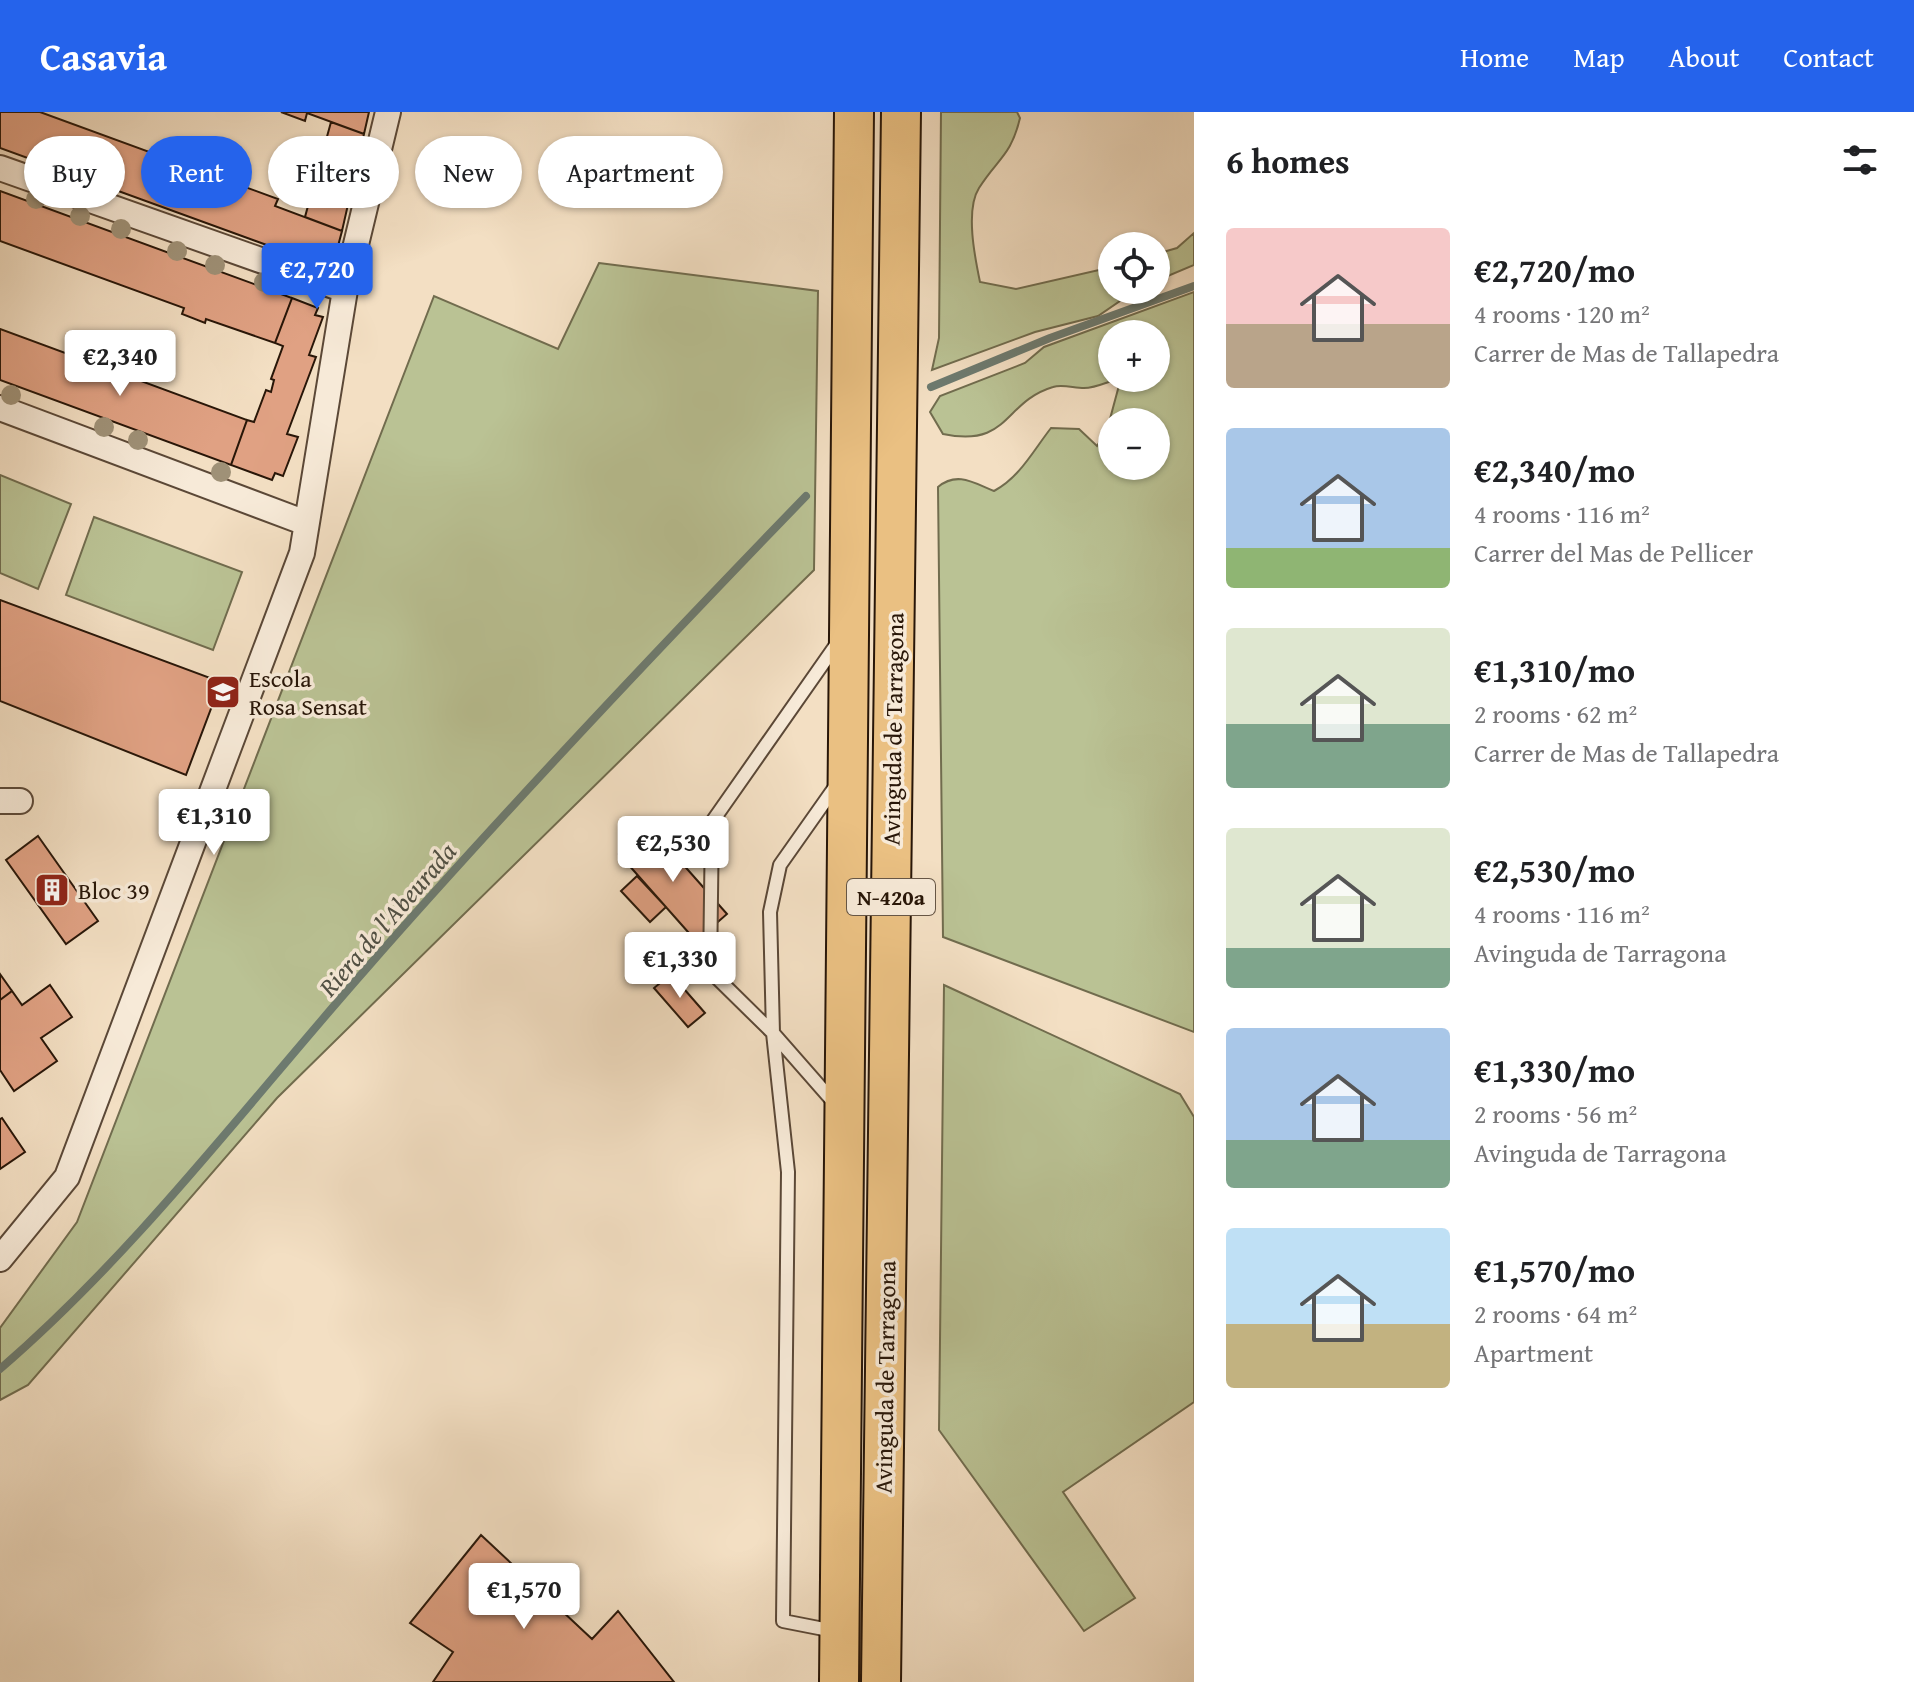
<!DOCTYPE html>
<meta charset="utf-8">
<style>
:root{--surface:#fff;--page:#f6f6f6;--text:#202124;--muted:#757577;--accent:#2563eb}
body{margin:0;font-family:"Gentium Book Plus",serif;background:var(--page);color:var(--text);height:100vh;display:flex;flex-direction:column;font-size:30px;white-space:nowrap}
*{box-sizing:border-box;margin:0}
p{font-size:26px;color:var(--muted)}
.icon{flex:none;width:44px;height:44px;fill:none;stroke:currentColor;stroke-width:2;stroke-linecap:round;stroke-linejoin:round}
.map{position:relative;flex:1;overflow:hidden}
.drawer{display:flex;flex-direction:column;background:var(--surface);width:720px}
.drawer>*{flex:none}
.banner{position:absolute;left:24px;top:24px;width:760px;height:72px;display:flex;gap:16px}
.buttons{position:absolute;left:1098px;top:120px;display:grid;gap:16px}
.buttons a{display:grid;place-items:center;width:72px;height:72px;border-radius:50%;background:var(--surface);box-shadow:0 2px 6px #0004;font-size:40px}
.price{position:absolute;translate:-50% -68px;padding:0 18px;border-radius:8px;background:#fff;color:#222;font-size:26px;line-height:52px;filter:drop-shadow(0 2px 4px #0008)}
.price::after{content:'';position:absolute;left:50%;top:48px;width:24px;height:18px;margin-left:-12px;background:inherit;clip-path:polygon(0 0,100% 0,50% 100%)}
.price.on{background:var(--accent);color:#fff}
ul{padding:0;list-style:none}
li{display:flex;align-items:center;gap:24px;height:200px;padding:0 32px}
li span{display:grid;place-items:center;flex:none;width:224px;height:160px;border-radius:8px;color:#555}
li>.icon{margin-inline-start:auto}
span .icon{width:96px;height:96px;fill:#fffc;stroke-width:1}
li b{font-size:34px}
h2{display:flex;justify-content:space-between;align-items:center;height:96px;padding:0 32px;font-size:34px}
.chip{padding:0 28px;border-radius:36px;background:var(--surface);box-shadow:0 2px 6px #0004;font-size:28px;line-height:72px}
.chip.on{background:var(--accent);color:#fff}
header{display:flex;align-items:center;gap:48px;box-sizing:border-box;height:112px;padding:0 40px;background:var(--accent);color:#fff}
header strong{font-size:38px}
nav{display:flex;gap:44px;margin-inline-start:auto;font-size:28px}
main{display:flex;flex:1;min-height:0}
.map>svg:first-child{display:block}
.green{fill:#bac294;stroke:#716c4e;stroke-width:2;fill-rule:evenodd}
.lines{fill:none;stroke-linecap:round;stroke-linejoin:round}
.stream{stroke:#6d7a6f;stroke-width:8}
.building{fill:#e0a183;stroke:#281608;stroke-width:2}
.service-casing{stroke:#5b4837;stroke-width:16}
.minor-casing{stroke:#5b4837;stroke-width:28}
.primary-casing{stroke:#281608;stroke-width:42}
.service{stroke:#f7ead8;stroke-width:12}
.minor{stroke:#f7ead8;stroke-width:24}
.primary{stroke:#eac082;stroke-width:38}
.tree{fill:#9f9177}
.labels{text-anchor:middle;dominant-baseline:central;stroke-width:7;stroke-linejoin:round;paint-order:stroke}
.shield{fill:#f7ead8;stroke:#665646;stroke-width:2}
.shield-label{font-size:22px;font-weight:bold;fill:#281608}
.poi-label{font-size:24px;fill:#281608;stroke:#f7ead8;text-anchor:start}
.street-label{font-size:24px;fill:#281608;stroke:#f7ead8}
.water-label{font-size:26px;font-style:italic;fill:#505044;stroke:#f7ead8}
</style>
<header>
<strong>Casavia</strong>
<nav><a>Home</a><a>Map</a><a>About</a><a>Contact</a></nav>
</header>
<main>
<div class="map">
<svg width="1194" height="1570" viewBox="0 0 1194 1570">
<rect width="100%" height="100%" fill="#f3dfc3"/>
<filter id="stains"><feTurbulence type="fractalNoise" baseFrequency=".0025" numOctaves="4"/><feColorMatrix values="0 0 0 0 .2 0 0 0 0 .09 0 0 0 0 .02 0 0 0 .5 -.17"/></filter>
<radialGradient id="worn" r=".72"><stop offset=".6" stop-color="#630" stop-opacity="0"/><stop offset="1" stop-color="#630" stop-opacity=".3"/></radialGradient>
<path class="green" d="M941,0H1017L1020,6C1011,44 998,46 979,76C965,98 975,146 980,170L1016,177L1112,155V178H1136L1098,204L1035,220L932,258L939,226Z
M1194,121V153L1156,169V142L1177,136Z
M599,151L818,179L814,458L277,986L28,1273L0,1288V1216L77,1110L434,184L558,237Z
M1194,180V920L943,825L938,375C957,359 974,371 994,379C1020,365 1033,339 1051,316L1079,317L1097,334L1107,318L1121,266H1156V222H1112V266H1121C1109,269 1096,276 1084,276C1074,276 1062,272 1053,275C1003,290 1010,336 943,322L930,300L940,284L1025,251L1044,235ZM1112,310H1156V354H1112Z
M0,363L71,392L38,477L0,461Z
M94,405L242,460L213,538L66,483Z
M944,873L1180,982L1194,1005V1290L1063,1380L1135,1486L1084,1519L939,1318Z"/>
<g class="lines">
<path class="stream" d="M931,275L1050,226L1194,174
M0,1257C137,1139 247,992 366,857C508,695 656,539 806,384"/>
</g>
<path class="building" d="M0,0H40L278,87L275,94L342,119L334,149L329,148L327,155L0,36Z
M281,0H369L364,22L307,1L305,9Z
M331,10L364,22L342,119L305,105Z
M0,79L292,186L275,231L206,207L205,211L182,202L184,196L0,129Z
M292,186L318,196L315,203L323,205L309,243L316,245L287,322L298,325L283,364L275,361L272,368L231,353L247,308L254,310L266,278L271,280L274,268L271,267L283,234L275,231Z
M0,217L247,308L231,353L0,268Z
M0,488L221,570L186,663L0,589Z
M649,714L727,802L696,829L619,742Z
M38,724L98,809L66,832L6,748Z
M637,764L666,795L650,810L621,779Z
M0,862L12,879L0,888Z
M671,862L705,901L688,915L654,876Z
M50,873L72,905L41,926L57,949L14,979L0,958V888L12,879L22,893Z
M2,1006L25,1040L0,1057V1007Z
M481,1423L592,1527L618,1499L674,1570H433L453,1540L410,1511Z"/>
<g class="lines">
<g class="service-casing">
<path id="service" d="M836,533L712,710L710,859L773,921L830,986L839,990
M834,1519L783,1509L788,1060L773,921L770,800L780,753L835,675"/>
</g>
<g class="minor-casing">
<path id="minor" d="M0,56L345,178
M0,296L306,411
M0,689H20
M0,1147L67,1065L302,441L345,178L388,0"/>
</g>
<g class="primary-casing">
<path id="primary" d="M839,1570L854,0
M881,1570L901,0"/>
</g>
<use href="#service" class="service"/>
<use href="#minor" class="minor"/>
<use href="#primary" class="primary"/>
</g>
<g class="tree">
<circle cx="36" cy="87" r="10"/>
<circle cx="80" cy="104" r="10"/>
<circle cx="121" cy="117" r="10"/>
<circle cx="177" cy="139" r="10"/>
<circle cx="215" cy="153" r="10"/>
<circle cx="264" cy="170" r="10"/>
<circle cx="11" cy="283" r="10"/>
<circle cx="104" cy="315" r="10"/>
<circle cx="138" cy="328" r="10"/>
<circle cx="221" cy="360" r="10"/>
</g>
<defs>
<g id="school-square" transform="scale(1.8)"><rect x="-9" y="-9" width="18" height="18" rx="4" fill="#8f2418" stroke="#f7ead8"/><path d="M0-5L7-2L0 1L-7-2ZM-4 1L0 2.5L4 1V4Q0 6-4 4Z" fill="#fff"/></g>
<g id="building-square" transform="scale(1.8)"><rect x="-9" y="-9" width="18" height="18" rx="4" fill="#8f2418" stroke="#f7ead8"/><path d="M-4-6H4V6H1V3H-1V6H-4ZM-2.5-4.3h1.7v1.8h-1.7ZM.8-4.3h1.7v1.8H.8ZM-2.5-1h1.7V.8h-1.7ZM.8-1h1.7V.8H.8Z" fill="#fff"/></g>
</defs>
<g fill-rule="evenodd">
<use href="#school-square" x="223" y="580"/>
<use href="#building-square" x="52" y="778"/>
</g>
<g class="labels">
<rect class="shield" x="847" y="767" width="88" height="36" rx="6"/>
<g class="shield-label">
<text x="891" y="785">N-420a</text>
</g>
<g class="poi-label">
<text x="249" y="566">Escola<tspan x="249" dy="28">Rosa Sensat</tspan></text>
<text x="78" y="778">Bloc 39</text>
</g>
<g class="street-label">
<text transform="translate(893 617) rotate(-89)">Avinguda de Tarragona</text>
<text transform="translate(885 1265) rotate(-89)">Avinguda de Tarragona</text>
</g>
<g class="water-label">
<text transform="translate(387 807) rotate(-49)">Riera de l'Abeurada</text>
</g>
</g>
<rect width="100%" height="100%" filter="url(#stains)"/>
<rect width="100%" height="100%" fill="url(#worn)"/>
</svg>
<div class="buttons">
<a><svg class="icon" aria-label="locate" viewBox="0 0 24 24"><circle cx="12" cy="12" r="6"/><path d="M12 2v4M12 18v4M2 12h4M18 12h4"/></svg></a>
<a>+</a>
<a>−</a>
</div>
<b class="price on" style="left:317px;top:199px">€2,720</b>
<b class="price" style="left:120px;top:286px">€2,340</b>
<b class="price" style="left:214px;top:745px">€1,310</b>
<b class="price" style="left:673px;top:772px">€2,530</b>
<b class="price" style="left:680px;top:888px">€1,330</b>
<b class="price" style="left:524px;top:1519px">€1,570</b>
<div class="banner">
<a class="chip">Buy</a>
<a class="chip on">Rent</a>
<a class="chip">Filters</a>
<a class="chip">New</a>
<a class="chip">Apartment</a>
</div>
</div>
<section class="drawer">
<h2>6 homes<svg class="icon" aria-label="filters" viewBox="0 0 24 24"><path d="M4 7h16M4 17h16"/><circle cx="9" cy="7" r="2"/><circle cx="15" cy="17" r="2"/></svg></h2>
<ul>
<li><span style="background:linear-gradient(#f6c9c9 60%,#b9a48a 0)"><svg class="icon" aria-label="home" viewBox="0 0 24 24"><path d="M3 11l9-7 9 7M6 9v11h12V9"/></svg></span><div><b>€2,720/mo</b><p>4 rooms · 120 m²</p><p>Carrer de Mas de Tallapedra</p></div></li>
<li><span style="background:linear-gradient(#a9c7e8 75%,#8fb573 0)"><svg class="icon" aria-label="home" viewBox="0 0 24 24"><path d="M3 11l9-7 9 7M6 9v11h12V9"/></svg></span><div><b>€2,340/mo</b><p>4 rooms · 116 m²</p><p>Carrer del Mas de Pellicer</p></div></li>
<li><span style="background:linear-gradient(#dfe7d0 60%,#7fa58c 0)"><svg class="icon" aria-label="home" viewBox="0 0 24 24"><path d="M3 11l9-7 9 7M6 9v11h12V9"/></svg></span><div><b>€1,310/mo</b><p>2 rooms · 62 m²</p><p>Carrer de Mas de Tallapedra</p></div></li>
<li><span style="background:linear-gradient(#dfe7d0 75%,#7fa58c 0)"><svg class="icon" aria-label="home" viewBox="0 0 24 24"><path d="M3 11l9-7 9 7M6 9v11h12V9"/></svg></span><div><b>€2,530/mo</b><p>4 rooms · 116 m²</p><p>Avinguda de Tarragona</p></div></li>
<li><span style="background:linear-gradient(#a9c7e8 70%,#7fa58c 0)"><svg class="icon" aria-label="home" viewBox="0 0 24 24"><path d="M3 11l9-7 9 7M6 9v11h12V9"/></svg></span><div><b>€1,330/mo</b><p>2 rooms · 56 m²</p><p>Avinguda de Tarragona</p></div></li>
<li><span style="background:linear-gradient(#bfe0f5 60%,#c2b280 0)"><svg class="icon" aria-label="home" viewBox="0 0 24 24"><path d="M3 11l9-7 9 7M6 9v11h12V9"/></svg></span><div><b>€1,570/mo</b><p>2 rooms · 64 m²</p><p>Apartment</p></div></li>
</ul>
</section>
</main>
